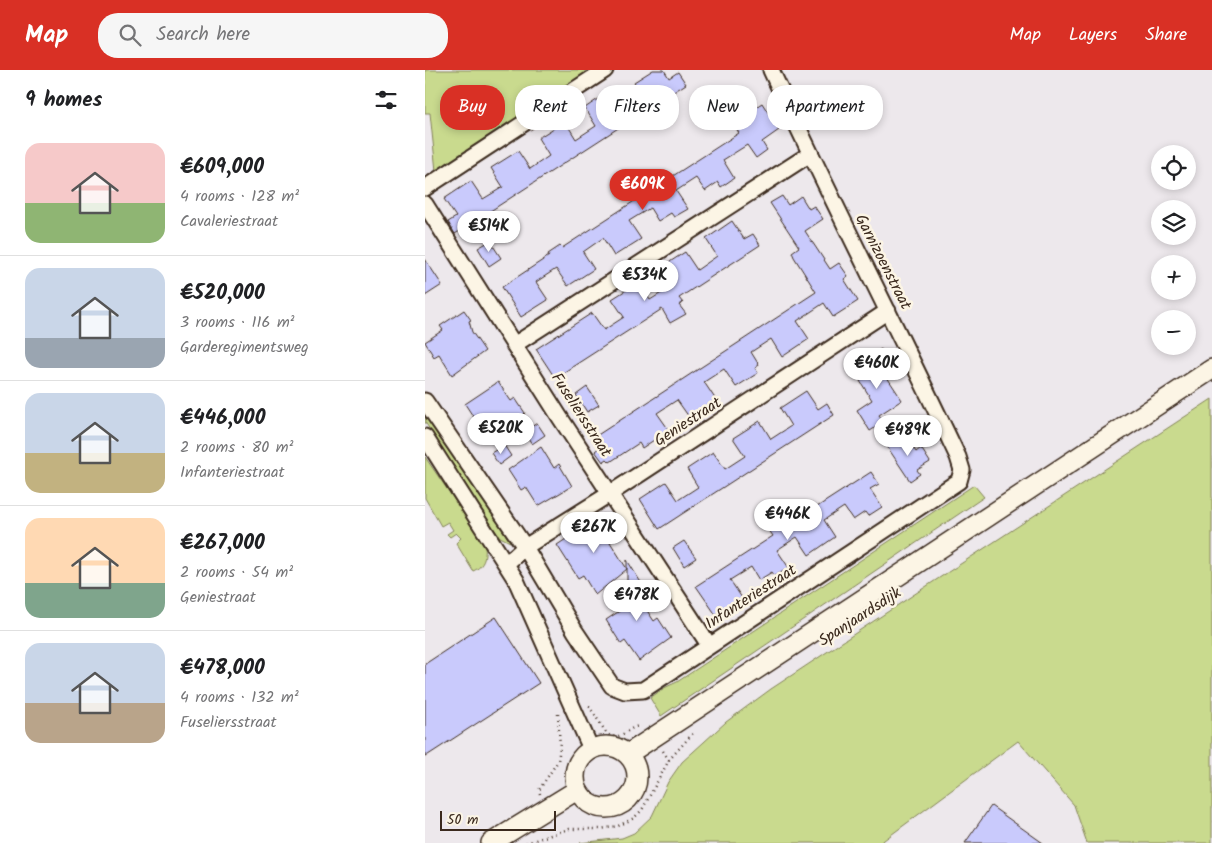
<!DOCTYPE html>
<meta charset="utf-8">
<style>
:root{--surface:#fff;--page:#f6f6f6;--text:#202124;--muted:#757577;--line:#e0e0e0;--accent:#d93025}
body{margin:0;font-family:Kalam,sans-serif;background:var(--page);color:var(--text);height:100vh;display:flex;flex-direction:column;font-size:19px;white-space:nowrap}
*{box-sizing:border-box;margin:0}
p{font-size:16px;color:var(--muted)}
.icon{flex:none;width:28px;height:28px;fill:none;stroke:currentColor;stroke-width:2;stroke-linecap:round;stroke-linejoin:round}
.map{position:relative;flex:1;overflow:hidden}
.side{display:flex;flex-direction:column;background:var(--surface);width:425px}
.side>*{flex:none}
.top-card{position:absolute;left:15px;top:15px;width:475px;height:45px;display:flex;gap:10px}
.controls{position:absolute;left:726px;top:75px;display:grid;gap:10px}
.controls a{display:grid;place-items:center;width:45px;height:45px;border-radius:50%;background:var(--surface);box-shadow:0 2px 8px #0003;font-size:25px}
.scale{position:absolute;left:15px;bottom:12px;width:116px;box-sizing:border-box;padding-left:5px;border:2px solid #3b2a1e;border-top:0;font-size:14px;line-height:18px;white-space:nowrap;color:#3b2a1e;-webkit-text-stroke:4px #fcf5e5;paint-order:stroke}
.price{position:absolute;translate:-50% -42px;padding:0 11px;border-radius:18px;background:#fff;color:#222;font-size:16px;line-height:32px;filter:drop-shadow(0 1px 2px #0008)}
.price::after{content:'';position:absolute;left:50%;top:30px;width:15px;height:11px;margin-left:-8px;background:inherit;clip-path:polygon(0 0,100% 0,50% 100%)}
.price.current{background:var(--accent);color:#fff}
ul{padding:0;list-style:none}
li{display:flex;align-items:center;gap:15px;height:125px;padding:0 25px}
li+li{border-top:1px solid var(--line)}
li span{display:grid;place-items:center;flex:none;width:140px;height:100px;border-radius:15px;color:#555}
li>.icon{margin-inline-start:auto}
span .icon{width:60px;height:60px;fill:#fffc;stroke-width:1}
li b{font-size:21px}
h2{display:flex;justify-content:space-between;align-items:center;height:60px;padding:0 25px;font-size:21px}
.tag{padding:0 18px;border-radius:20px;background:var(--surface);box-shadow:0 2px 8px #0003;font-size:18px;line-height:45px}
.tag.current{background:var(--accent);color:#fff}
header{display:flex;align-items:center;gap:30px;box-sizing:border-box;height:70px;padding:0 25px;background:var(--accent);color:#fff}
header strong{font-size:24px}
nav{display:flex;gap:28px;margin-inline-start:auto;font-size:18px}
.search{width:350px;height:45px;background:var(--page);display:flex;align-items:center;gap:12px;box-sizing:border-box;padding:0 18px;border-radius:20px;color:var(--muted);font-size:19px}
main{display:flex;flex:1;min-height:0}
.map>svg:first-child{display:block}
.green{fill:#c9da8e;stroke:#828256}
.building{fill:#c9cafc;stroke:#3b2a1e}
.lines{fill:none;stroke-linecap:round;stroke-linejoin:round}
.minor-casing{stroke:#3b2a1e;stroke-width:19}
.tertiary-casing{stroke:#3b2a1e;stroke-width:22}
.path{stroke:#3b2a1e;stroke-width:2.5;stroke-dasharray:1 4;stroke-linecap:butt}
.minor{stroke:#fcf5e5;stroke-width:15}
.tertiary{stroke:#fcf5e5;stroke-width:19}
.labels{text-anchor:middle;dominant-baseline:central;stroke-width:5;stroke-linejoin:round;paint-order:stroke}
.street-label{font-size:16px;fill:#3b2a1e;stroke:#fcf5e5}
</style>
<header>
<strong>Map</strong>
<div class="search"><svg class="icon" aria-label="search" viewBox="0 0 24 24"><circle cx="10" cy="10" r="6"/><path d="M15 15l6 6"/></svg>Search here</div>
<nav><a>Map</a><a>Layers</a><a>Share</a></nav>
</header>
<main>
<section class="side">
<h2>9 homes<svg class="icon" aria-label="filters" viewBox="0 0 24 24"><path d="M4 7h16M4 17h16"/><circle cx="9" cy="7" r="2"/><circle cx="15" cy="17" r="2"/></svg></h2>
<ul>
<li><span style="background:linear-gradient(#f6c9c9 60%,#8fb573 0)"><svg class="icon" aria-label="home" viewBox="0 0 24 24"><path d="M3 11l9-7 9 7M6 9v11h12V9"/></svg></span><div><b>€609,000</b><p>4 rooms · 128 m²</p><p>Cavaleriestraat</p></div></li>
<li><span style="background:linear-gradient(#c9d6e8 70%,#9aa5b1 0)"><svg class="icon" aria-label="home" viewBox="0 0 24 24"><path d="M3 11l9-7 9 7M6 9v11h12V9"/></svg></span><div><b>€520,000</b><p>3 rooms · 116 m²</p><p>Garderegimentsweg</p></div></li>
<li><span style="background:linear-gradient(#c9d6e8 60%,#c2b280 0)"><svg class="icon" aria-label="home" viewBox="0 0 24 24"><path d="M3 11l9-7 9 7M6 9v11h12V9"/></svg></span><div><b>€446,000</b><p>2 rooms · 80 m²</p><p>Infanteriestraat</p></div></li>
<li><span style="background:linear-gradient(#ffd9b3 65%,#7fa58c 0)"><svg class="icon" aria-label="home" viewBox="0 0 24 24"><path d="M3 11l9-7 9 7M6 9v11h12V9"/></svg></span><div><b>€267,000</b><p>2 rooms · 54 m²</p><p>Geniestraat</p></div></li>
<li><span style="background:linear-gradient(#c9d6e8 60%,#b9a48a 0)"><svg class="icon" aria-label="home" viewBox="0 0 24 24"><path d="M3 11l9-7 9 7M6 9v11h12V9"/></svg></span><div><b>€478,000</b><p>4 rooms · 132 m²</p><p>Fuseliersstraat</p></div></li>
</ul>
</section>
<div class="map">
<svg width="787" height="773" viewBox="0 0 787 773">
<rect width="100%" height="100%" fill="#ede8ec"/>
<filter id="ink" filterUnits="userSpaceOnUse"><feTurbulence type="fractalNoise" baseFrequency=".02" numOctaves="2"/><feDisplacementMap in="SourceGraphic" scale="10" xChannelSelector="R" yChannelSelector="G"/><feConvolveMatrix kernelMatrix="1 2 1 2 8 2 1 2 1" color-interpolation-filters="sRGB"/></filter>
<g filter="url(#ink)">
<path class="green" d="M0,0H159L162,4L40,84L11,101L5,43H0Z
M787,329V773H662L649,735L593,671L455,773H155L197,768L209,763L227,746L243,712L257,692L301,652L346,619L476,533Z
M0,338L49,412L85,472L75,467L69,459L0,352Z
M0,387L60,474C61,486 60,496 48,501L31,473L36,468L31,463L25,467L22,464L28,460L23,452L16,456L0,428Z
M549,415L559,427L236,646L225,628L239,618L252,612Z"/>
<path class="building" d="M228,0H239L244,8L253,2L261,14L30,164L23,152L31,147L19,129L46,111L58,129L78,117L66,98L93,81L105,99L124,86L113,68L140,51L151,69L171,56L160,38L186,20L198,38L218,25L209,12Z
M337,33L354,60L337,72L342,80L331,88L322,75L298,90L309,108L296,117L293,112L280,121L271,108L251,121L263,139L249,147L246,143L233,151L225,138L204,151L216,169L189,186L178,168L158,182L169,199L143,216L131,199L111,212L123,230L96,247L77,217L124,186L123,184L135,176L137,178L314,63L302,44L314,36L319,45Z
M357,126L363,135L376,126L384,139L389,136L398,149L380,161L405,199L414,193L423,206L419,209L433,231L408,247L399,233L372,251L384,269L357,287L346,269L326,282L334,295L330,298L333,303L311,317L299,299L279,312L291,330L264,347L252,330L232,343L244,360L217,378L214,373L185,392L182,389L178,392L170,381L175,377L168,368L391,222L369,187L367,182L374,177L345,133Z
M307,151L319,169L328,164L335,175L254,228L258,233L254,235L261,244L245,253L237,239L130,308L111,279L167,243L179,260L199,247L187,229L214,212L225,230L246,217L234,199L260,182L272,200L292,186L281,169Z
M65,171L76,188L64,196L53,178Z
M0,189L17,215L0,226Z
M39,240L46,250L44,251L47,262L60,281L27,305L14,284L9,287L0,272L18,260L15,256Z
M456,279L465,293L456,298L477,330L454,345L459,352L445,361L432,340L447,330L435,311L440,308L431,295Z
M73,312L86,331L90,328L100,343L72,373L57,351L53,354L40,334Z
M162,317L174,335L162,342L151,325Z
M381,321L393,339L402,333L409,345L234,459L215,429L241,412L253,430L273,417L262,399L288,382L300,399L320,386L308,368L335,351L346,369L366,356L355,338Z
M112,353L120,365L107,374L99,362Z
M479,364L491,382L496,378L505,392L492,400L495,404L485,411L461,375Z
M79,375L86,386L74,395L66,383Z
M116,377L129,398L134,394L147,416L113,436L101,417L96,420L83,400Z
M446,402L454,414L445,419L457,437L443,446L440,442L428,450L419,437L399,450L410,467L384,485L372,467L352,480L364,498L350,506L347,502L334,510L326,497L305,510L317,528L291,545L271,516L348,466L330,440L343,431L358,459Z
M179,444L192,466L185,472L202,499L170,525L158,505L153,508L132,475Z
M259,471L271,488L259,496L248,478Z
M202,490L220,519L211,524L229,551L233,548L246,568L214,591L200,571L196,574L181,550L202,536Z
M71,547L114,613L0,687V594Z
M566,736L594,756L618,773H540Z"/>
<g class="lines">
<g class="minor-casing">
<path id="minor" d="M0,118L180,0
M0,134L134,346L284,575
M89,275L385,84
M0,331L100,477L150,561L187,616L200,621L218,620L534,411L537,400L533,387C472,257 406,130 346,0
M0,367L91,510L166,679
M82,493L100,477L186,423L463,241"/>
</g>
<g class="tertiary-casing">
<path id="tertiary" d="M150 707a31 31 0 1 1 62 0a31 31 0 1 1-62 0Z
M203,684L787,299
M66,773L152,720"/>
</g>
<path class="path" d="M164,636L182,664C196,672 201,658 214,656
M238,681L244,690
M115,724L114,720L133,691L135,677L133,644
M101,773L144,759H176L193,756L209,748L217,740L244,690L269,662"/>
<use href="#minor" class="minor"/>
<use href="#tertiary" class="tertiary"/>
</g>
</g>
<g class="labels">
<g class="street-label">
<text transform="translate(458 192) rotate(63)">Garnizoenstraat</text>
<text transform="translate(156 345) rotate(57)">Fuseliersstraat</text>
<text transform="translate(263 352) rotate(-33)">Geniestraat</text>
<text transform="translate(326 527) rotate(-33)">Infanteriestraat</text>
<text transform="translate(435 547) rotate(-33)">Spanjaardsdijk</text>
</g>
</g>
</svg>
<div class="controls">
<a><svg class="icon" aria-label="locate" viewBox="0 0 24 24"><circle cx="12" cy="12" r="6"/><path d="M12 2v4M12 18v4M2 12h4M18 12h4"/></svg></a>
<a><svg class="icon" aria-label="layers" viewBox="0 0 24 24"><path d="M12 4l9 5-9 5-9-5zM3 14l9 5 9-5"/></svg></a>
<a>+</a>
<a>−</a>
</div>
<div class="scale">50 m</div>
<b class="price current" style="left:218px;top:141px">€609K</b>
<b class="price" style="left:64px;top:183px">€514K</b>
<b class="price" style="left:220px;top:232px">€534K</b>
<b class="price" style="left:452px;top:320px">€460K</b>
<b class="price" style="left:76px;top:385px">€520K</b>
<b class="price" style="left:483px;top:387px">€489K</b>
<b class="price" style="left:363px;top:471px">€446K</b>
<b class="price" style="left:169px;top:484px">€267K</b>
<b class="price" style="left:212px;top:552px">€478K</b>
<div class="top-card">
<a class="tag current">Buy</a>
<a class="tag">Rent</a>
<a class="tag">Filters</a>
<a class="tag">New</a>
<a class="tag">Apartment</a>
</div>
</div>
</main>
